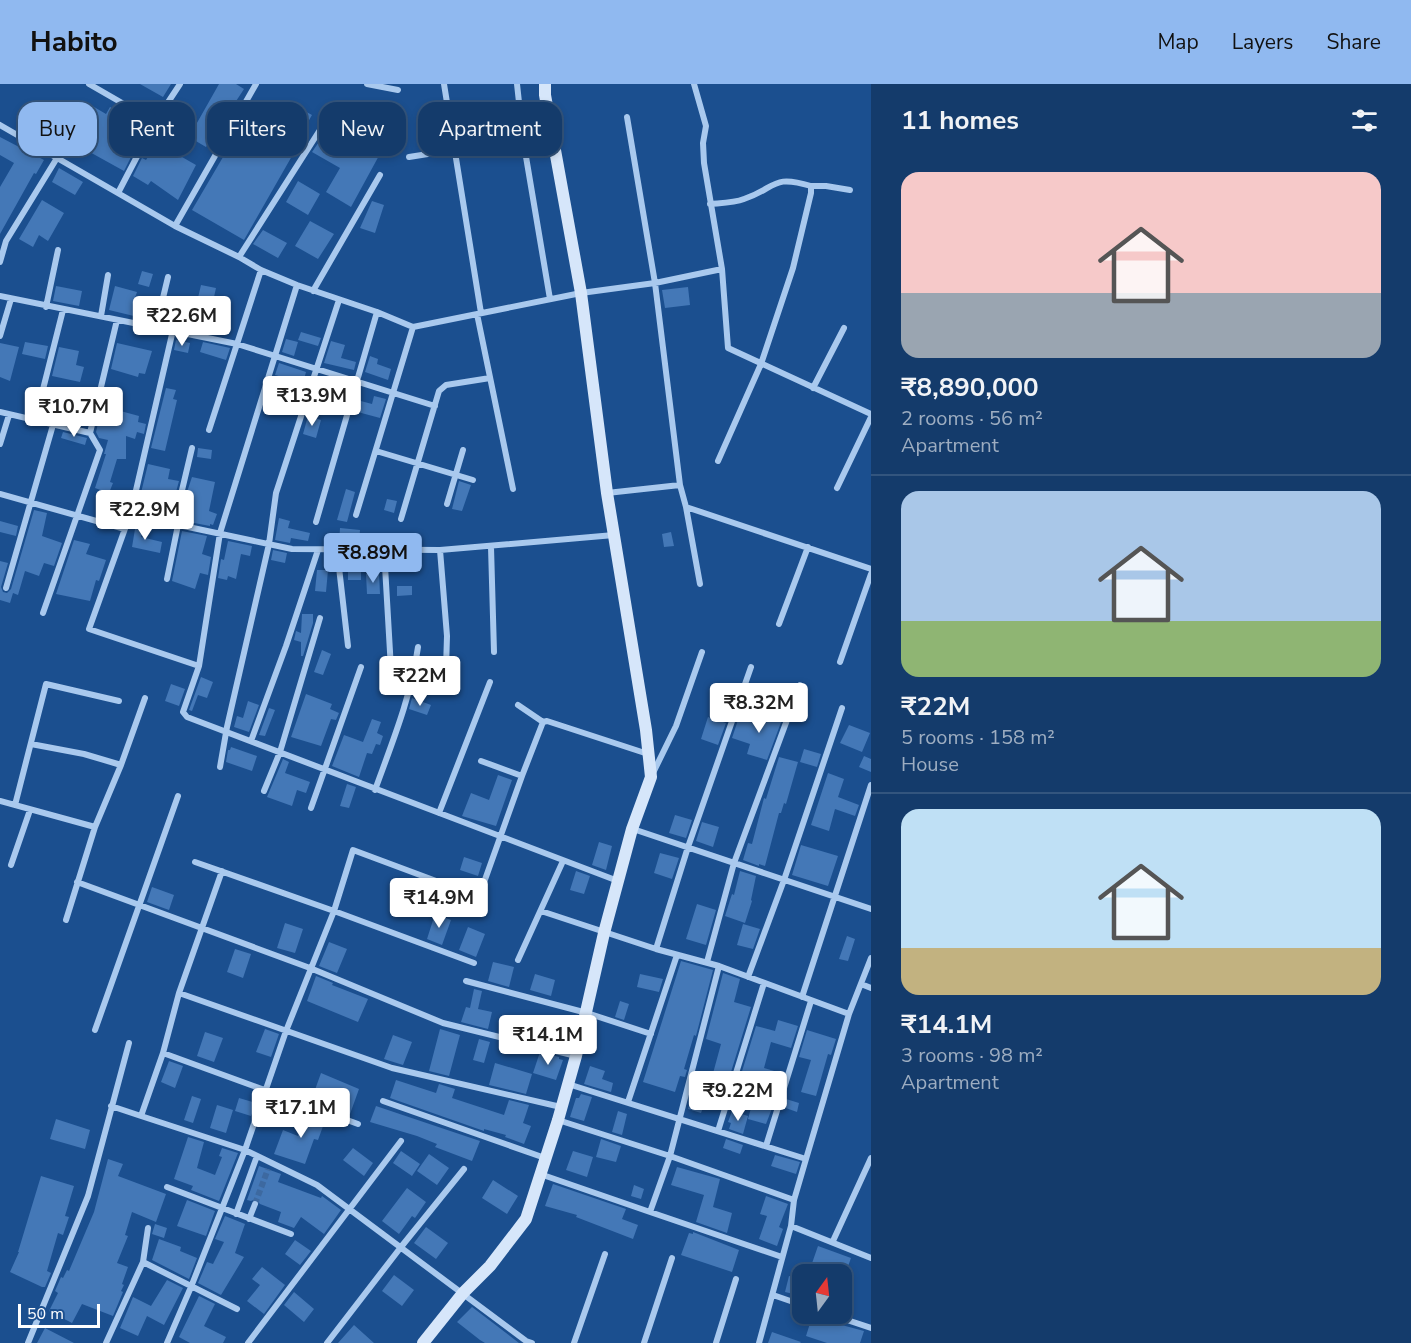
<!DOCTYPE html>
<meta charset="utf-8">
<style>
:root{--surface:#143b6b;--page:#1d4271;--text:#f1f3f6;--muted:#9dadc1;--line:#33557e;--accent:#90b9f0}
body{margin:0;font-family:"Nunito Sans",sans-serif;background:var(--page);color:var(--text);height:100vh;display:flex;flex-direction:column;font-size:22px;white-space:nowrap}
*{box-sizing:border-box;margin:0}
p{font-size:20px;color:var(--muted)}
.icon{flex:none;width:33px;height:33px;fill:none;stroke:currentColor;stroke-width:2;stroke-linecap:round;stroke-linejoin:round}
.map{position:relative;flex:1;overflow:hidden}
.drawer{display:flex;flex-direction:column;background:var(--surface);width:540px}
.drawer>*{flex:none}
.guide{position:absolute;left:18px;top:18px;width:570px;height:54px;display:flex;gap:12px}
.needle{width:39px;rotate:15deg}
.controls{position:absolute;left:792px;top:1180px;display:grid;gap:12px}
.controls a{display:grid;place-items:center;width:60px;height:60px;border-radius:12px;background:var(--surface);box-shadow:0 3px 9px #0003,0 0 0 2px var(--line);font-size:30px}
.scale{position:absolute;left:18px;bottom:15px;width:82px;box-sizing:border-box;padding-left:6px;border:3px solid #fff;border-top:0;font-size:16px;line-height:21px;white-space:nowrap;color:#fff;-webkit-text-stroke:4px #1b4f8f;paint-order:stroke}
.price{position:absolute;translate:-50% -51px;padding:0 14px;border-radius:6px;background:#fff;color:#222;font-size:20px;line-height:39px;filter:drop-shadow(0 2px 3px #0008)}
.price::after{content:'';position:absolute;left:50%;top:36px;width:18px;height:14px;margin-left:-9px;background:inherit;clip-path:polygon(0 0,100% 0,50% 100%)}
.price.on{background:var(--accent);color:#111}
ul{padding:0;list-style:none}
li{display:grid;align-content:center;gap:12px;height:318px;padding:0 30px}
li+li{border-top:2px solid var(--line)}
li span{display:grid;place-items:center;height:186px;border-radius:18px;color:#555}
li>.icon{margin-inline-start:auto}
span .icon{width:108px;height:108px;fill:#fffc;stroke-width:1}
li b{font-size:26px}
h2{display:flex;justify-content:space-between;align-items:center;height:72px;padding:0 30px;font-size:26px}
.pill{padding:0 21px;border-radius:18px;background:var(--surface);box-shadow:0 3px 9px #0003,0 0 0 2px var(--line);font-size:21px;line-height:54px}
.pill.on{background:var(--accent);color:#111}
header{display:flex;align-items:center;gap:36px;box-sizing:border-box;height:84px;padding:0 30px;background:var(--accent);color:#111}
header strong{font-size:28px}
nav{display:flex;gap:33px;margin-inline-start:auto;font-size:21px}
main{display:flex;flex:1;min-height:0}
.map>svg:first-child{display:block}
.building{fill:#4478b7}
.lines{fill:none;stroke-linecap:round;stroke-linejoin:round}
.street-tunnel{stroke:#3d69a0;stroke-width:6;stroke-dasharray:6 3;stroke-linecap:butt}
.street{stroke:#a9c9ee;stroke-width:6}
.secondary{stroke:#d6e6fa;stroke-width:12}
</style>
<header>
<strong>Habito</strong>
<nav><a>Map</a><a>Layers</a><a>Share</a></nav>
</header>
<main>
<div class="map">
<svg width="871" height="1259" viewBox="0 0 871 1259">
<rect width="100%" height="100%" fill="#1b4f8f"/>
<path class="building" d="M140,0H171L163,13Z
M219,0H236L244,5L206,63L189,53Z
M290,19L312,31L289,71L292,72L244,156L192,126L240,44L267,59Z
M89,20L106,30L110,23L124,31L122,34L140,45L134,56L137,57L130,67L133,69L124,87L68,56Z
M332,39L381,68L351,123L326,108L340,84L312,68Z
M168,41L185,51L175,69L196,81L178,116L151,97L148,101L133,92L142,74L146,76Z
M0,53L44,76L36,90L34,89L0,150V103L14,79L0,71Z
M59,84L83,98L75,111L52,98Z
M298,97L320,110L308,131L286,118Z
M42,116L64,129L48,157L39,151L33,163L19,155Z
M372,117L384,121L375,149L360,144Z
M310,137L334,150L318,175L295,162Z
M263,146L287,159L278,174L253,160Z
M142,187L153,190L149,203L138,200Z
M201,201L216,204L212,222L197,218Z
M56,202L82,207L79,222L53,217Z
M115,202L137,208L134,217L142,219L138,233L109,226Z
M688,203L690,221L665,224L662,206Z
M301,248L321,254L318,262L298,256Z
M286,255L298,258L294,272L282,268Z
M176,256L190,259L188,269L174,266Z
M331,257L345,261L341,274L356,278L354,286L324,279Z
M25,258L48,262L45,275L22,270Z
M203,258L230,264L226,276L200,268Z
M0,259L19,263L10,297L0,293Z
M117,259L152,267L145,290L139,289L138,293L111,285Z
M59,263L79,267L76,281L84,283L80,298L52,292Z
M370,272L378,275L377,280L391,285L388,296L365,288Z
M279,279L306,288L303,299L275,291Z
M166,304L176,306L173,315L177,316L165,367L151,364Z
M374,312L386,315L380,334L354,327L357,316L372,320Z
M102,322L139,332L138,338L146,340L144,350L137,348L135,355L126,352V375H117L110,398L113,399L109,409L95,404L106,370H104L108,356L99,354L96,348Z
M308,332L321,336L316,354L303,350Z
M63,348L87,354L85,361L61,354Z
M198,364L212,366L211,375L197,373Z
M148,380L170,385L168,395L179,397L176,408L167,406L164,419L140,413Z
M192,393L215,398L209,427L217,430L213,441L210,440V442L184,437L189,411H186Z
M459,397L471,401L462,427L452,425Z
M346,405L355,408L347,438L337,436Z
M111,410L125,411L124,423L106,422Z
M387,415L397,417L394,429L384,426Z
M34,426L47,429L42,452L62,459L54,482L44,479L39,492L25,487L18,511L13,509L10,519L0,516V477L8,479L1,503L3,508L7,509L11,505Z
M279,434L290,437L288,444L310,449L308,457L291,454L290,459L275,456Z
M0,437L18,442L16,452L0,448Z
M136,439L144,441L141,453L162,458L160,469L132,463Z
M340,444L360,446L359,460H339Z
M182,447L207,452L202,470L211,473L208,491L200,489L195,505L172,497Z
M671,448L674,462L664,463L662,450Z
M74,456L90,460L86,470L106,476L99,497L96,496L90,517L56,510Z
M228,457L252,462L250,472L241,470L236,495L228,492L227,496L218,494L221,475L224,476Z
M273,466L287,469L285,479L271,476Z
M348,471H358L357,477H361V496H348Z
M317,486H328L326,508L315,507Z
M366,490H379L380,510H367Z
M397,502H412V511L397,512Z
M302,530H313V539L303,572H301V558L294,556L296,547L301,549Z
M322,566L331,570L323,591L314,588Z
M201,593L213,598L207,614L198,611L192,627L189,626Z
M171,600L185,605L179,622L165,617Z
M306,610L332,620L330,625L339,629L336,636L331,635L321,662L291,653Z
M412,614L431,621L427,631L409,625Z
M248,617L259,621L249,648L234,643L237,632L243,634Z
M269,624L275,626L265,652L259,651Z
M765,627L783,633L767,676L747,670L750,660L732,654L739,633L760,640Z
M708,633L726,639L718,661L701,655Z
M372,635L381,638L377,649L383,652L380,661L376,660L372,670L367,669L359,693L332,682L344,651L363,658Z
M849,641L870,649L862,668L840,659Z
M231,663L257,672L252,687L226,678L228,666H230Z
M804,665L821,670L817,683L800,678Z
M864,672L871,675V688L859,683Z
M779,673L798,678L786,720L784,719L781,729H779L765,782L759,780V782L743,776L748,759L752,760L764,714L766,715Z
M283,675L289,678L285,689L310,698L306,709L297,706L292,722L267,713Z
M828,689L844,695L838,713L859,721L855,732L835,725L829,747L811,741Z
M498,691L512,696L496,742L462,732L471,709L489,716Z
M347,700L356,703L349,724L340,722Z
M675,731L692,736L686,754L669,749Z
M702,738L719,743L713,763L696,757Z
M599,758L612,762L606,786L592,781Z
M801,761L838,772L828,802L792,791Z
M660,769L679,774L672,795L654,789Z
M464,773L482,779L478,792L460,786Z
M576,787L590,792L584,810L570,806Z
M740,787L756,792L751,816L752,817L745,839L725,832L732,810L734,811Z
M152,803L174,811L169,826L147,818Z
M697,820L716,826L706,861L686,855Z
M435,830L451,836L442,861L427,855Z
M285,839L303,845L295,869L277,864Z
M743,840L760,845L753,865L737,861Z
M468,843L485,850L476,873L459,866Z
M847,852L855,855L848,877L839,875Z
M329,858L347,865L337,889L319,882Z
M235,865L251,870L243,894L227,888Z
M681,877L713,886L696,952L694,951L684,985L687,986L685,993L680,992L675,1008L643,998Z
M493,878L514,883L509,903L488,897Z
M723,889L740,895L734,918L751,923L723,1014L708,1009L710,1001L695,996L697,988L712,993L721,960L706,955Z
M535,890L555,896L551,912L530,906Z
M640,890L663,895L659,908L637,903Z
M316,892L333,899L332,901L368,915L358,938L307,917Z
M474,905L482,907L478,925L492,928L488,945L461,938L466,923L470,924Z
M620,917L629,920L624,936L615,933Z
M527,934L539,938V940L564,944L561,963L521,953Z
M778,936L798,942L791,964L771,958L764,984L781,989L778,999L761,994L758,1003L739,997L756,942L775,947Z
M265,945L279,950L271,973L256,968Z
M440,945L460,951L449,992L429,987Z
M807,946L836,955L831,971L828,970L816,1012L801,1008L811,976L799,973Z
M205,948L223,954L214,978L197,972Z
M393,951L412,958L403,981L384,975Z
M479,955L490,958L484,979L473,976Z
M540,968L559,973V975L563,976L556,996L533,989Z
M169,977L183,982L175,1004L161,998Z
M495,979L532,990L526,1010L489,1001Z
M590,982L605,987L602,995L613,999L611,1008L584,1000Z
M321,989L359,1005L350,1030L311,1017Z
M396,996L436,1009L439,1000L455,1005L452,1014L504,1031L509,1016L529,1021L523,1039L531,1042L524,1060L505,1053L506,1051L484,1045V1047L390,1014Z
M581,1010L592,1013L584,1037L570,1033L576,1014H579Z
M192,1012L201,1015L193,1039L184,1036Z
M754,1013L774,1019L766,1040L748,1035Z
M239,1014L256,1019L251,1032L235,1027Z
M786,1015L799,1019L797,1028L783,1023Z
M690,1017L704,1021L701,1029L688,1025Z
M217,1021L233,1026L226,1049L210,1044Z
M376,1022L480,1057L472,1077L435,1063L437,1060L417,1052L370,1038Z
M307,1027L326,1034L318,1056L314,1055L305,1080L274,1070L283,1046L298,1052Z
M618,1027L627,1030L622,1051L612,1048Z
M732,1027L748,1032L743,1050L729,1045L731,1039L728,1038Z
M56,1035L90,1046L85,1065L50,1055Z
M188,1053L204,1058L197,1084L215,1091L222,1073L219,1072L222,1064L238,1069L219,1117L191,1106L193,1102L174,1095Z
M601,1055L621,1062L616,1078L596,1073Z
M726,1055L743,1061L740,1070L723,1064Z
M353,1064L373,1079L364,1092L343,1076Z
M401,1067L420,1080L412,1092L393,1079Z
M573,1067L593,1073L587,1093L566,1086Z
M429,1070L449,1084L437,1101L417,1087Z
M775,1071L800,1078L796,1090L771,1082Z
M108,1075L123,1080L118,1092L166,1110L156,1138L132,1128L125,1151L128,1152L117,1179L128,1183L122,1200L124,1201L121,1207L123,1208L113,1232L82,1220L72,1239L49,1227L58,1209L55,1207L61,1193L63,1194L67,1186L69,1187L94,1128Z
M259,1082L281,1090L278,1098L321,1114L322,1112L341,1126L324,1150L301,1133L294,1144L278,1138L281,1128L260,1120L256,1115L251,1117L247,1116Z
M677,1083L720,1095L713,1123L732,1129L727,1149L696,1138L704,1111L671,1101Z
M41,1092L74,1102L65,1132L69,1133L63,1151L58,1149L47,1187L51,1189L45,1203H42L10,1188L19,1168H18Z
M493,1096L518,1112L507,1130L482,1114Z
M553,1100L626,1125L622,1135L638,1141L633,1155L576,1133L577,1131L545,1122Z
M634,1101L644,1105L641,1115L631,1112Z
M407,1104L426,1118L415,1134L412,1132L399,1150L382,1137Z
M766,1112L788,1120L779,1143L783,1145L777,1162L759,1155L767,1132L760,1130Z
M187,1116L215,1127L206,1152L177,1142Z
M225,1132L245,1140L235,1169L244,1173L221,1211L198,1199L207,1178L213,1180L224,1158L215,1155Z
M155,1140L167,1144L164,1154L152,1150Z
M426,1143L448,1159L436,1175L414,1159Z
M693,1148L739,1166L732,1188L681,1171L689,1149L693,1150Z
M159,1155L181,1163L180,1167L197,1174L189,1195L152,1176Z
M295,1156L311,1167L300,1181L285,1170Z
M818,1162L851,1174L845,1191H816L809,1188Z
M262,1183L285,1201L264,1230L247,1217L260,1201L252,1195Z
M394,1191L414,1206L402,1222L382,1207Z
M789,1192L802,1195V1212L785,1208Z
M167,1196L183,1204L164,1241L147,1232L138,1252L120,1244L133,1213L151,1222Z
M294,1208L314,1225L304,1238L284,1221Z
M199,1212L215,1220L204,1242L226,1253L223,1259H190L179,1253Z
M472,1223L497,1242L519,1259H485L480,1256L457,1238Z
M812,1233L864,1247L860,1259H827L806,1252Z
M354,1241L374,1259H338Z
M45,1244L74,1259H37Z
M772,1248L801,1258L800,1259H768Z"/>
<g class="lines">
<path class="street-tunnel" d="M255,1120L268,1085"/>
<path class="street" d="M89,0L155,38
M367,0L398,6
M444,0L481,229
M517,0L523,55L550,215
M694,0L706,42L703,59L704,79L722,185L728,264L871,330
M627,33L655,199L680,401L686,423L700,500
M0,41L175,142L239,173L261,186L297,201L377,228L413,243L581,209L655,199L722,185
M409,73L523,55
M811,102H826L850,106
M118,109L155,38L180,0
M710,120C721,119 734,119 744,115C777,104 771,90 811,102V109L793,184L761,280L718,377
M175,142L256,0
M239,173L325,38
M0,178L6,157L57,74
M297,201L220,449L199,582L183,628L187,633L618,797
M313,207L380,91
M0,212L237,260L261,186
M46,223L58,166
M477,230L513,405
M101,232L108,191
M156,243L168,193
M173,246L131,428L89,545L199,582
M0,252L11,215
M813,304L844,244
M0,328L90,349
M35,337L63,226
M209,346L237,260L435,322
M0,360L9,331
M376,367L473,396
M837,404L871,333
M607,409L680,401
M0,410L125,445
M447,420L463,366
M686,423L871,485
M131,428L174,440L292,465L440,466L614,451
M356,431L413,243
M401,435L439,307L446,301L490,294
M316,438L377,228
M174,440L192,364
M491,463L494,568
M384,465L391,585
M337,466L348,562
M440,466L447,552L446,584
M167,495L178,441
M6,504L53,341
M43,529L100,366L90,349L117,236
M779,540L808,463
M840,578L871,490
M518,621L543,638
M251,657L286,562L318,466
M31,660L84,670L121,681
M481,677L522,692
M220,683L227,643L269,460L276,409L339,216
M653,689L676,642L702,568
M375,706C392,659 411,613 418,563
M264,707L280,668L320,534
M0,717L95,743
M15,721L46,600L119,617
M311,724L361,583
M439,729L490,598
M633,745L871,825
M195,778L334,827L474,879
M11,781L30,726
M222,787L179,909L163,969L141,1032L245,1066L317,1101L526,1257L532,1259
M77,798L310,884L443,939L576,972
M541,827L656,865L719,882L849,930
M66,836L95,743L121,681L145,614
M656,865L688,763L751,583
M518,876L563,777
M707,878L734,779L800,601
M719,882L670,1072L794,1116
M748,893L784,796L842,624
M466,897L587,929L651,950
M861,900L871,904
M179,909L392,984L561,1023
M802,913L871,701
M95,946L178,712
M163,969L358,1040
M568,1000L806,1075
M383,1017L545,1074
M628,1018L677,871
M111,1022L141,1032
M718,1047L764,899
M766,1062L811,917
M540,1090L650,1128L670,1072L558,1036
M167,1103L291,1150
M650,1128L782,1173
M236,1130L257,1072
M249,1135L255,1120
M791,1142L871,1174
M833,1157L871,1074
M143,1178L148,1144
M773,1211L802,1221
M829,1230L871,1244
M28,1259L88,1112L129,959
M106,1259L143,1178L237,1225
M167,1259L191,1203L245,1066L286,947L334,827L353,766L471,810L478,809L482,804L522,692L543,638L547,637L648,670
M248,1259L401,1057
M327,1259L401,1163L464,1085
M574,1259L605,1170
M644,1259L672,1174
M716,1259L736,1195
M759,1259L791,1142L794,1116L806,1075L849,930L871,874"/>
<path class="secondary" d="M423,1259L463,1209L490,1182L526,1135L558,1036L576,972L604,849L632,745L651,693L646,646L607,409L581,209L545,11V0"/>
</g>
</svg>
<div class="controls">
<a><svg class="needle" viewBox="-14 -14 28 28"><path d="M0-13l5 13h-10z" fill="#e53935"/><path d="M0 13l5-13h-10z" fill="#9dadc1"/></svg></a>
</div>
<div class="scale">50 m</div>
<b class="price" style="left:182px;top:263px">₹22.6M</b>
<b class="price" style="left:312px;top:343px">₹13.9M</b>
<b class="price" style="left:74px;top:354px">₹10.7M</b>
<b class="price" style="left:145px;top:457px">₹22.9M</b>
<b class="price on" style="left:373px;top:500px">₹8.89M</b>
<b class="price" style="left:420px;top:623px">₹22M</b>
<b class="price" style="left:759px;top:650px">₹8.32M</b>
<b class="price" style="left:439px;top:845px">₹14.9M</b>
<b class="price" style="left:548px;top:982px">₹14.1M</b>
<b class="price" style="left:738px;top:1038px">₹9.22M</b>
<b class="price" style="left:301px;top:1055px">₹17.1M</b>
<div class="guide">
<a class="pill on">Buy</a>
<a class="pill">Rent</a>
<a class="pill">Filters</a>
<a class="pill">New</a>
<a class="pill">Apartment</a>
</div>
</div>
<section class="drawer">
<h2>11 homes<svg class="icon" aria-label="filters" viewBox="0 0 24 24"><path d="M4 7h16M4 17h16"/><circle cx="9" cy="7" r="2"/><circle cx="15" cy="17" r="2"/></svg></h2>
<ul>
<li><span style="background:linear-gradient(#f6c9c9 65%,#9aa5b1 0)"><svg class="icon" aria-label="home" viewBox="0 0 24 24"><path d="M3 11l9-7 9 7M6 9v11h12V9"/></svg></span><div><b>₹8,890,000</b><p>2 rooms · 56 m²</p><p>Apartment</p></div></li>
<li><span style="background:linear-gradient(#a9c7e8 70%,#8fb573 0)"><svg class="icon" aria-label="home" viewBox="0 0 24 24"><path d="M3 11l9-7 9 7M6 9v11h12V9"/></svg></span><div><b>₹22M</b><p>5 rooms · 158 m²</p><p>House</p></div></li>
<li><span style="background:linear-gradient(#bfe0f5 75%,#c2b280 0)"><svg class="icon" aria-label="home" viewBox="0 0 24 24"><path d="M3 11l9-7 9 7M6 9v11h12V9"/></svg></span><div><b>₹14.1M</b><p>3 rooms · 98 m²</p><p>Apartment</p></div></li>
</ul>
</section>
</main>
